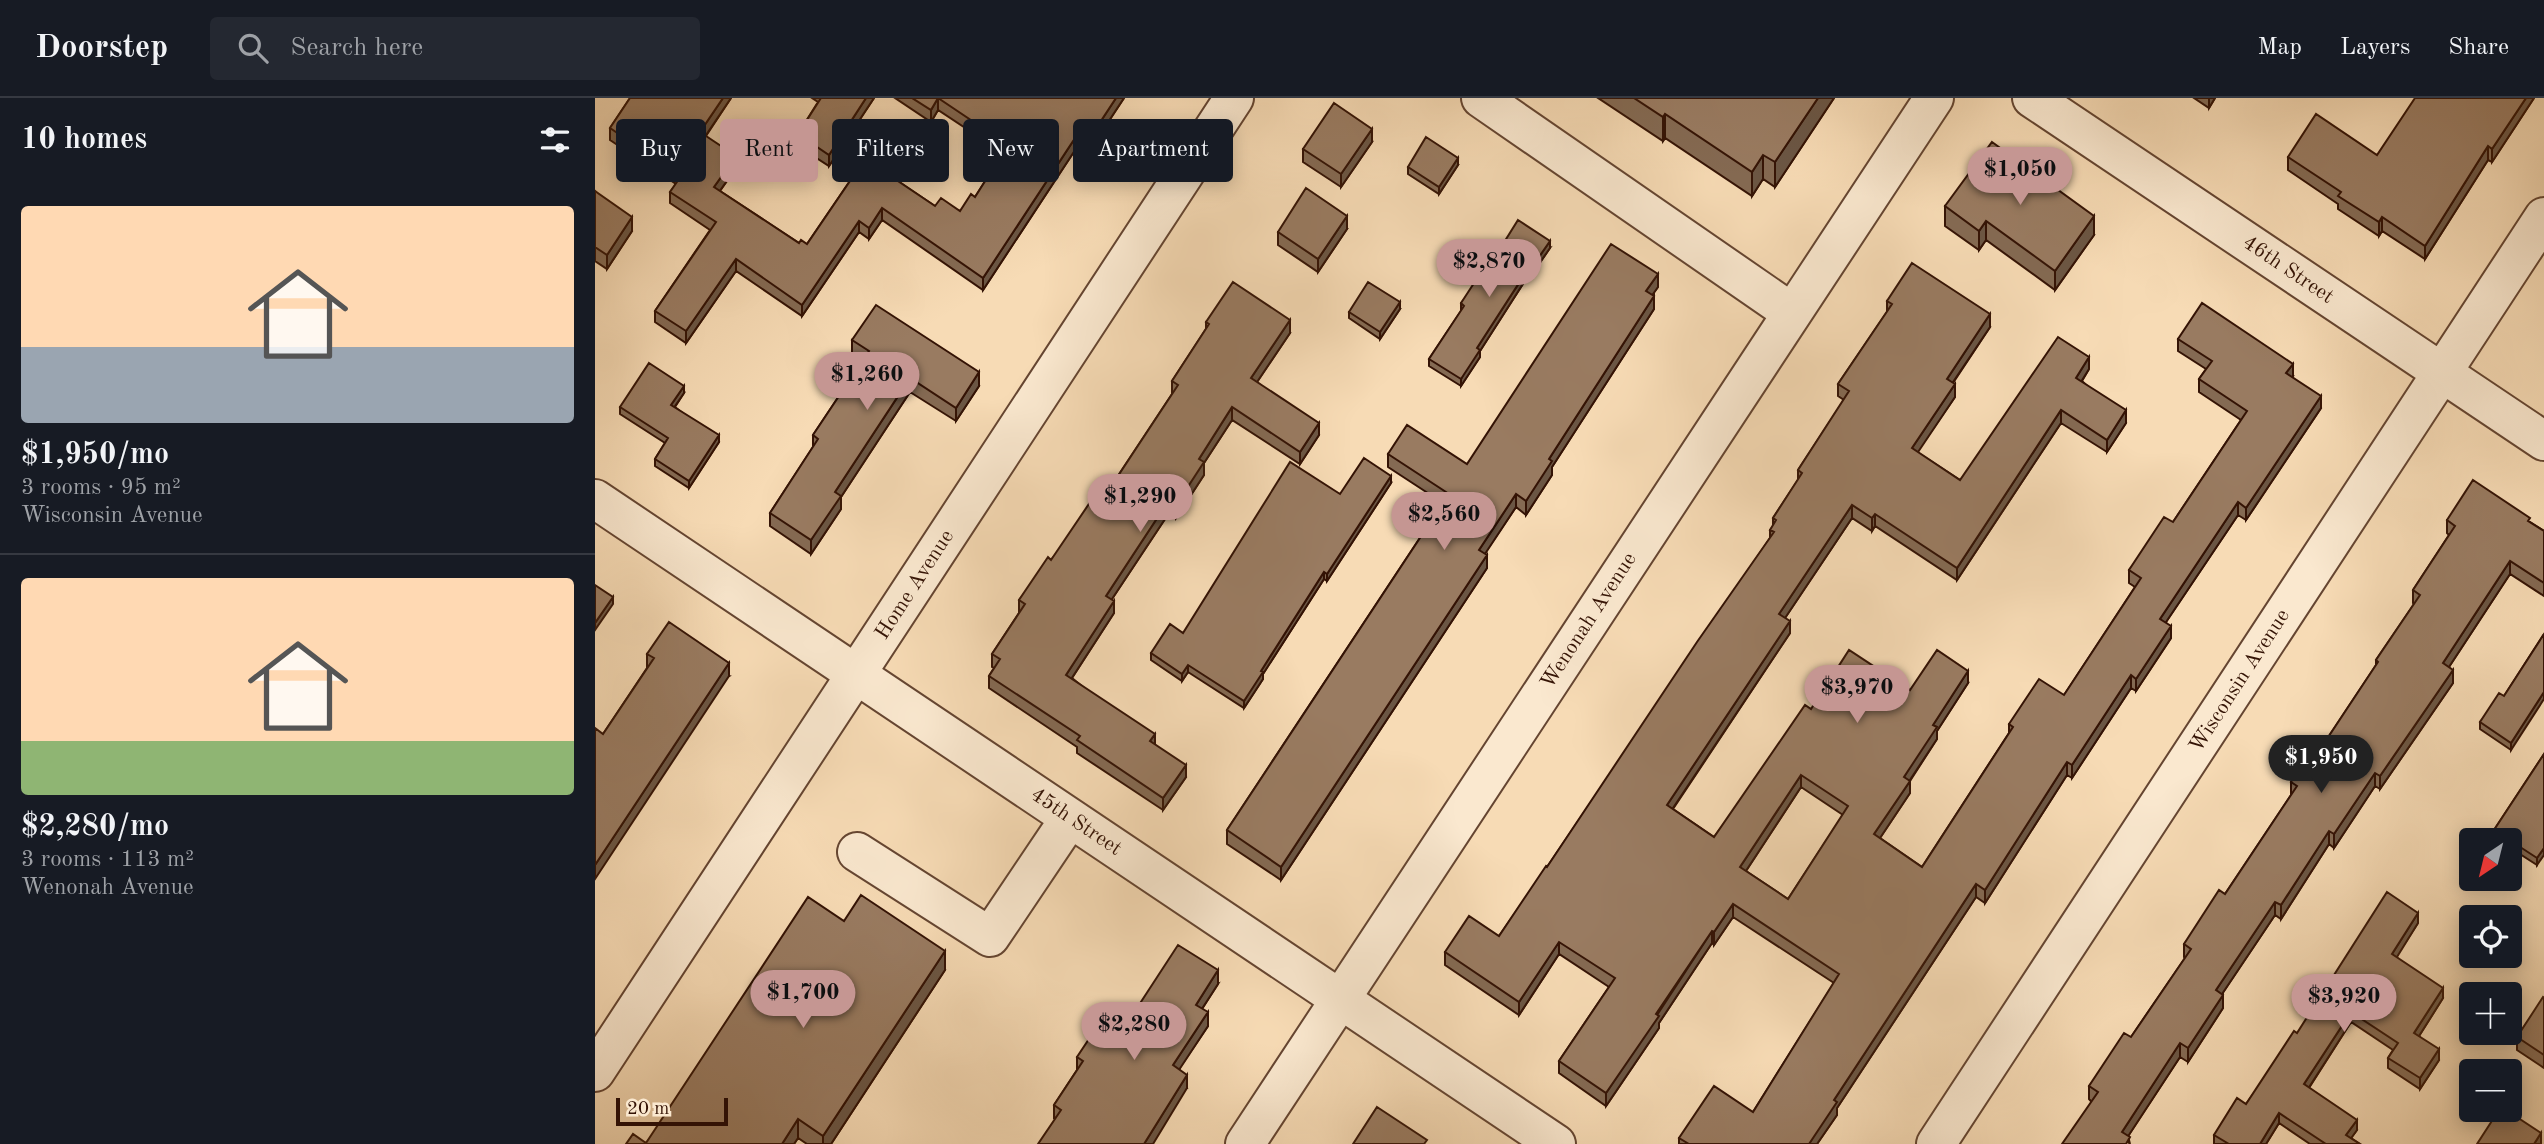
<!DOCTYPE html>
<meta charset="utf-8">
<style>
:root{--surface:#171b24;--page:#242831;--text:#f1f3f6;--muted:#9ea1a6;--line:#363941;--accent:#c59692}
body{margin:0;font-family:"Old Standard TT",serif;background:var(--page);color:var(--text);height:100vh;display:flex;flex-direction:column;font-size:26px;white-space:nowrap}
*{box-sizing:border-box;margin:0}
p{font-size:23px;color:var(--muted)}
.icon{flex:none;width:38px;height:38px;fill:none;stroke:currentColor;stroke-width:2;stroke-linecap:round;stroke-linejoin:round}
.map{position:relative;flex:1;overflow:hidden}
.side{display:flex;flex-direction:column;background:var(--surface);width:595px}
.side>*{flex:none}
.hud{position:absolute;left:21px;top:21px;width:665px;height:63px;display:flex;gap:14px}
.needle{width:46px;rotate:215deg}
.buttons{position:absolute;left:1864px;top:730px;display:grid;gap:14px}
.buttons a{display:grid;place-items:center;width:63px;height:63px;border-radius:7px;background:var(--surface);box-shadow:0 4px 18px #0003;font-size:35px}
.scale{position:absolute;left:21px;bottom:18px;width:112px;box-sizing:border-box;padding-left:7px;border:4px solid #341305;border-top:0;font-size:19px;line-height:24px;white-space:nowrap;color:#341305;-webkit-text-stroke:5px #fae8cf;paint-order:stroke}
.price{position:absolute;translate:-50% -60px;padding:0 16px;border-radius:24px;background:var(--accent);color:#111;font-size:23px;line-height:46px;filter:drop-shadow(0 2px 4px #0008)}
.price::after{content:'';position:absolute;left:50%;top:42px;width:21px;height:16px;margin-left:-10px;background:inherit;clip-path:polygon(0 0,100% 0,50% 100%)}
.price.selected{background:#222;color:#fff}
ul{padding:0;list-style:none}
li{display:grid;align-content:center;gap:14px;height:371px;padding:0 21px}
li+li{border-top:2px solid var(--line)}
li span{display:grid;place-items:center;height:217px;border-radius:7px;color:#555}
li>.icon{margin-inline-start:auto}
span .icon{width:126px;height:126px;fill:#fffc;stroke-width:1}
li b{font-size:30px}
h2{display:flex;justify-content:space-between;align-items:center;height:84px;padding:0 21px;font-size:30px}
.pill{padding:0 24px;border-radius:7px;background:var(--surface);box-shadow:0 4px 18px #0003;font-size:24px;line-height:63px}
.pill.selected{background:var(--accent);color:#111}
header{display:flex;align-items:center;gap:42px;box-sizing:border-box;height:98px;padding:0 35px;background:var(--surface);border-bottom:2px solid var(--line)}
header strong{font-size:33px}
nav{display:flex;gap:38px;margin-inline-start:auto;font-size:24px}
.search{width:490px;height:63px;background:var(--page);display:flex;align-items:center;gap:18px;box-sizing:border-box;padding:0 24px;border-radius:7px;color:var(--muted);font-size:26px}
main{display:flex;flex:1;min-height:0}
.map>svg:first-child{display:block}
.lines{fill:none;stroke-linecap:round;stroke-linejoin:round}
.minor-casing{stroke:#654531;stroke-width:42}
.minor{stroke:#fae8cf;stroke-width:38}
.wall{fill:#846a53;stroke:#341305;stroke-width:2;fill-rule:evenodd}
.shaded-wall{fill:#6b5644;stroke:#341305;stroke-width:2}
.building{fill:#997b61;stroke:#341305;stroke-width:2;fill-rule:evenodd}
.labels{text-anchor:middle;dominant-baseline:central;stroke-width:5;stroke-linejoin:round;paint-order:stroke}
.street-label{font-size:21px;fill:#341305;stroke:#fae8cf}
</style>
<header>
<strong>Doorstep</strong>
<div class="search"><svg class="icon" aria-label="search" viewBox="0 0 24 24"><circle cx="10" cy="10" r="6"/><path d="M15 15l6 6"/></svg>Search here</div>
<nav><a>Map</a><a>Layers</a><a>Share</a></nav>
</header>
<main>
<section class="side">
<h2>10 homes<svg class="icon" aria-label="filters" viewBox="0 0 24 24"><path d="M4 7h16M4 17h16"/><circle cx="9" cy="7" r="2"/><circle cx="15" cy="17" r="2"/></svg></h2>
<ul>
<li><span style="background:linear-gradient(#ffd9b3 65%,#9aa5b1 0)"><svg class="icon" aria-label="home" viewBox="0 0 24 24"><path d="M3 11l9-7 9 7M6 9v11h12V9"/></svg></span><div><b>$1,950/mo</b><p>3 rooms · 95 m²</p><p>Wisconsin Avenue</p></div></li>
<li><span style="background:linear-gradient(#ffd9b3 75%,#8fb573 0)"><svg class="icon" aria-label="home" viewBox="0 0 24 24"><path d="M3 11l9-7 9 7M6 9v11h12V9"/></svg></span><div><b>$2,280/mo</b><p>3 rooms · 113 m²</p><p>Wenonah Avenue</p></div></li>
</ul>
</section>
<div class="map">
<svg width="1949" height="1046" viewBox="0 0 1949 1046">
<rect width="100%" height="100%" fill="#f7dbb5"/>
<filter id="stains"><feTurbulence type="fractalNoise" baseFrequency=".00286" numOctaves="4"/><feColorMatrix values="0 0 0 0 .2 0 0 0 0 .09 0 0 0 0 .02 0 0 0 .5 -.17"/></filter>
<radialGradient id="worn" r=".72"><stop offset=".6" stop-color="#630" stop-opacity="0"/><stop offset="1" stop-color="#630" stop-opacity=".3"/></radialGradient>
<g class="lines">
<g class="minor-casing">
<path id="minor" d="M886,0L1197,215
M1437,0L1949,343
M0,401L961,1046
M262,754L395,839L475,720
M0,974L639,0
M650,1046L1339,0
M1341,1046L1949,119"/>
</g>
<use href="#minor" class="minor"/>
</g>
<path class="wall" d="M35,0H136L111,38L141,70L125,93L204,145L212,146L270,61L340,108L365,113L380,99L408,55L343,12L336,24L300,0H529L498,47L488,40L388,192L287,122L274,141L264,134L207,218L141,173L91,245L60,224V213L115,132L75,105V94L81,86L15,42V30Z
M217,0H279L234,68L203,48V36L223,4Z
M1003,0H1239L1180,89L1168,81L1157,98L1070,40L1068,43Z
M1599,0H1620L1614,10Z
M1939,0L1897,64L1893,62L1830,161L1787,133L1784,138L1743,111V106L1693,72V59L1782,57Z
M777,44L746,89L708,64V51Z
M863,67L844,96L813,76V69Z
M0,93L37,133L12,171L0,163Z
M1350,108L1499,137L1460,192L1391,142L1384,152L1350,128Z
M752,131L723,174L683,147V134Z
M955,150L935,179L933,178L885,253V259L866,288L834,268V261L866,213V205L888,178Z
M1063,189L1057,197L1059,211L957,369V377L931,417L921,409L890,455L892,470L686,782L632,746V732L848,405L793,369V356L872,366Z
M1292,203L1395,229L1358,285L1360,299L1322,354L1365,382L1494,271L1487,283L1531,325L1512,354L1466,325L1362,482L1280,428L1277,433L1257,420L1190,520L1195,535L1078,711L1119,739L1216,611L1315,592L1373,585L1342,633V641L1315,683V695L1285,740L1327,769L1414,635V626L1469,597L1540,489L1534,485V472L1578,424L1646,322L1604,294V281L1611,271L1583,253V241L1698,278L1697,279L1726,310L1651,422L1643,417L1571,524L1576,540L1541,593L1536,590L1477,680L1472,677L1390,805L1381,799L1242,1010V1017L1222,1046H1084V1040L1158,1014L1239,885L1138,819L1119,847L1117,845L1064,925V930L1011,1008L964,975V963L1014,889L964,856L924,917L850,867V854L904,838L952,769L1175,440V432L1178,428V420L1203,382V372L1249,302L1243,298V286L1292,214ZM1206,689L1248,717L1193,801L1151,773Z
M805,211L785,241L754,220V214Z
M611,224L695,235L662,284L724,337L705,366L637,322L609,365V377L581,420L574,415L517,501L519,515L477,580L560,647L591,679L568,712L482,655V649L394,590V578L399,570L397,569V556L424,515V502L456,462L509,399L577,296V283L611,231Z
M257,242L384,288L361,323L315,294L246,399V411L216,456L175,428V415L218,349V337L268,262L257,255Z
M89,295L80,309L124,344L94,390L60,368V361L70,345L25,316V309Z
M796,385L732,483L729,481L668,576V581L649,610L593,574L587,583L556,562V555L588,535L745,396Z
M1852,422L1935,424L1949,433V498L1915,476L1854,569L1858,585L1785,691L1780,688L1739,750L1734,746L1686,821L1680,817L1627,896L1628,910L1593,964L1585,959L1533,1038L1535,1046L1494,1001V988L1536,939L1590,860L1589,859V846L1630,796L1696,697V684L1718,662L1781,567V562L1819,506L1818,505V492L1854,437L1852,435Z
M1949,536L1916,652L1885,631V624L1909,598Z
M52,556L134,578L8,636L52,570Z
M1949,656L1942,767L1914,749V742H1903L1899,739V732Z
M249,823L350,872L236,1046H212L203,1040L199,1046H31L51,1045Z
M1823,825L1801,859L1848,900L1824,938L1844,962L1825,991L1793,970V960L1798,952L1756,924L1714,990L1762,1032L1756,1040L1765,1046H1715L1684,1025L1671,1046H1619V1037L1651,1006L1702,935Z
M623,886L607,911L613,928L584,971L592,990L459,1020V1007L482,972V959L527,933Z
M1949,900V970L1922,952V939Z"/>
<path class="shaded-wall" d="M128,0H136L105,46V34Z
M271,0H279L234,68V57Z
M343,0V12L336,24V12Z
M521,0H529L498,47V35Z
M1223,0H1239L1180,89V64Z
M1614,0H1620L1614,10Z
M1931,0H1939L1897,64V51Z
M1070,16V40L1068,43V19Z
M488,28V40L388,192V180Z
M777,31V44L746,89V76Z
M1893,48V62L1830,161V148Z
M1168,57V81L1157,98V74Z
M141,58V70L119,101V89Z
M863,60V67L844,96V89Z
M287,110V122L274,141V130Z
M752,118V131L723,174V161Z
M1499,118V137L1460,192V173Z
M37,119V133L12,171V157Z
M1787,119V133L1784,138V124Z
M264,123V134L207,218V207Z
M1391,123V142L1384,152V133Z
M955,143V150L935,179V172Z
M141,161V173L91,245V233Z
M933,171V178L885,253V259L866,288V281L882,250Z
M1063,176V189L1051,206V193Z
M1059,198V211L957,369V377L931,417V403L954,361Z
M805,204V211L785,241V234Z
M1395,216V229L1352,293V281Z
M695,222V235L656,293V280Z
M1494,259V271L1481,292V280Z
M1698,266V278L1691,288V275Z
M384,274V288L361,323V310Z
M315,280V294L246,399V411L216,456V442L240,394Z
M1360,286V299L1317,363V350Z
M89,288V295L76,314V307Z
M1726,298V310L1651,422V410Z
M637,309V322L609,365V377L581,420V407L604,361Z
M1466,312V325L1362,482V470Z
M1531,312V325L1512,354V342Z
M724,325V337L705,366V354Z
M124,337V344L94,390V383Z
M796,378V385L732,483V476Z
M921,396V409L884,465V452Z
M574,402V415L511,510V498Z
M1643,404V417L1565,533V521Z
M1257,407V420L1184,529V516Z
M1280,416V428L1277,433V420Z
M892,457V470L686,782V769Z
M1915,463V476L1848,578V565Z
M729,474V481L668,576V581L649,610V603L666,573Z
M18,499V506L0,532V525Z
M519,503V515L471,589V577Z
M1195,523V535L1072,719V707Z
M1576,528V540L1541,593V581Z
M134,565V578L0,781V767Z
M593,567V574L587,583V576Z
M1858,572V585L1785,691V678Z
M1373,573V585L1342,633V641L1309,691V679L1338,627Z
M1536,577V590L1477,680V667Z
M1949,594V601L1916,652V645Z
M560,636V649L555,643Z
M1472,664V677L1390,805V792Z
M591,667V679L568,712V700Z
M1780,675V688L1739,750V736Z
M1206,677V689L1145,782V769Z
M1315,683V695L1279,749V736Z
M1734,733V746L1686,821V807Z
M1949,750V757L1942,767V760Z
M1381,786V799L1242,1010V1017L1222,1046H1214L1239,1002Z
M1680,804V817L1621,905V892Z
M1138,806V819L1119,847V834Z
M1823,815V825L1797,867V856Z
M1117,833V845L1064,925V930L1011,1008V995Z
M964,844V856L924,917V904Z
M350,853V872L236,1046H228V1038Z
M623,872V886L601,920V907Z
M1848,890V900L1819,946V935Z
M1628,897V910L1593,964V950Z
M613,914V928L578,981V967Z
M1756,914V924L1709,997V986Z
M1585,945V959L1528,1046L1527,1034Z
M1844,951V962L1825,991V980Z
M592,977V990L558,1046H549Z
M1684,1015V1025L1671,1046H1665Z
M203,1021V1040L199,1046H187Z
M1762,1022V1032L1752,1046L1751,1037Z
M1946,1035V1046H1939Z"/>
<path class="building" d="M35,0H128L105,34L141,58L119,89L204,145L206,142L212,146L270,61L340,108L346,100L365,113L376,96L380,99L413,47L343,0L336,12L317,0H521L498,35L488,28L388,180L287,110L274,130L264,123L207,207L141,161L91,233L60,213L121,124L75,94L86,78L15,30Z
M226,0H271L234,57L203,36Z
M1039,0H1223L1180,64L1168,57L1157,74L1070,16L1068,19Z
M1820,0H1931L1897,51L1893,48L1830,148L1787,119L1784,124L1743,98L1746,94L1693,59L1721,16L1782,57Z
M739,5L777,31L746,76L708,51Z
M831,39L863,60L844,89L813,69Z
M1397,44L1499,118L1460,173L1391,123L1384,133L1350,108Z
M711,90L752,118L723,161L683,134Z
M0,93L37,119L12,157L0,149Z
M923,122L955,143L935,172L933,171L882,250L885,252L866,281L834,261L869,208L866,205L885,176L888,178Z
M1016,146L1063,176L1051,193L1059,198L954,361L957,363L931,403L921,396L884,452L892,457L686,769L632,732L854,396L793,356L812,327L872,366Z
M1317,165L1395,216L1352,281L1360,286L1317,350L1365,382L1463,239L1494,259L1481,280L1531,312L1512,342L1466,312L1362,470L1280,416L1277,420L1257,407L1184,516L1195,523L1072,707L1119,739L1210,607L1216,611L1254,552L1315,592L1342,552L1373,573L1338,627L1342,629L1309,679L1315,683L1279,736L1327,769L1418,629L1414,626L1444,581L1469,597L1546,480L1534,472L1569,419L1578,424L1652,313L1604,281L1617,263L1583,241L1607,205L1698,266L1691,275L1726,298L1651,410L1643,404L1565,521L1576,528L1541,581L1536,577L1477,667L1472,664L1390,792L1381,786L1239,1002L1242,1004L1214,1046H1094L1084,1040L1119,988L1158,1014L1244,876L1138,806L1119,834L1117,833L1061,916L1064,918L1011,995L964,963L1020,880L964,844L924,904L850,854L874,818L904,838L951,768L952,769L1102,544L1179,434L1175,432L1181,422L1178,420L1207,375L1203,372L1254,293L1243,286L1297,206L1292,203ZM1206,677L1253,708L1193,801L1145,769Z
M638,184L695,222L656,280L724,325L705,354L637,309L604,361L609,364L581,407L574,402L511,498L519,503L471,577L560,636L555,643L591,667L568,700L482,642L485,638L394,578L405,561L397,556L430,506L424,502L453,459L456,462L502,394L509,399L583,287L577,283L614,226L611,224Z
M773,184L805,204L785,234L754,214Z
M281,207L384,274L361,310L315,280L240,394L246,398L216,442L175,415L223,341L218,337L274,253L257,242Z
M54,265L89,288L76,307L124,337L94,383L60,361L73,340L25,309Z
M769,360L796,378L732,476L729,474L666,573L668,574L649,603L593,567L587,576L556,555L575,526L588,535L695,364L745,396Z
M1878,382L1935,420L1933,423L1949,433V485L1915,463L1848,565L1858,572L1785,678L1780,675L1739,736L1734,733L1686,807L1680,804L1621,892L1628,897L1593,950L1585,945L1527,1034L1535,1039L1531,1046H1467L1503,994L1494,988L1529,935L1536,939L1596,851L1589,846L1624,792L1630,796L1702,688L1696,684L1713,658L1718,662L1783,564L1781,562L1825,497L1818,492L1860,428L1852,422Z
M0,487L18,499L0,525Z
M74,524L134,565L0,767V630L8,636L59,560L52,556Z
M1949,536V594L1916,645L1885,624L1904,595L1909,598Z
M1949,656V750L1942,760L1899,732Z
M1792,794L1823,815L1797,856L1848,890L1819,935L1844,951L1825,980L1793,960L1803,945L1756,914L1709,986L1762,1022L1751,1037L1765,1046H1731L1684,1015L1665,1046H1634L1619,1037L1642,1000L1651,1006L1699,933L1702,935Z
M266,797L350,853L228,1038L203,1021L187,1046H31L38,1036L51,1045L213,799L249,823Z
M583,847L623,872L601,907L613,914L578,967L592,977L549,1046H443L466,1012L459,1007L488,963L482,959L508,920L527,933Z
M1948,899L1949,900V957L1922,939Z
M782,1009L832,1042L829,1046H758Z
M1904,1012H1911L1946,1035L1939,1046H1882Z"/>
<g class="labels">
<g class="street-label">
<text transform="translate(1693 172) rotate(34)">46th Street</text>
<text transform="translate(320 487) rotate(-57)">Home Avenue</text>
<text transform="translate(994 523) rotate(-57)">Wenonah Avenue</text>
<text transform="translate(1645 583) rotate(-57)">Wisconsin Avenue</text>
<text transform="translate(481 724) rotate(34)">45th Street</text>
</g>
</g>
<rect width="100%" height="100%" filter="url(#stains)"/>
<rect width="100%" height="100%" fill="url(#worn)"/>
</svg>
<div class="buttons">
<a><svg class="needle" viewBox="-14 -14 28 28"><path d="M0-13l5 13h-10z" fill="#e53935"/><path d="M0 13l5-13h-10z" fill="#9ea1a6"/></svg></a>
<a><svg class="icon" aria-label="locate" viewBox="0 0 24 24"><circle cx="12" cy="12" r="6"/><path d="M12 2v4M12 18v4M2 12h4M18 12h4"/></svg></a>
<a>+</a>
<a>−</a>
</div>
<div class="scale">20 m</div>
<b class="price" style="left:1425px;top:109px">$1,050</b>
<b class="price" style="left:894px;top:201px">$2,870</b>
<b class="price" style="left:272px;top:314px">$1,260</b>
<b class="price" style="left:545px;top:436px">$1,290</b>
<b class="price" style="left:849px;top:454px">$2,560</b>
<b class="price" style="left:1262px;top:627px">$3,970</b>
<b class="price selected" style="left:1726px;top:697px">$1,950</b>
<b class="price" style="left:208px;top:932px">$1,700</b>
<b class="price" style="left:1749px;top:936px">$3,920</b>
<b class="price" style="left:539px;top:964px">$2,280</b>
<div class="hud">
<a class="pill">Buy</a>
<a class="pill selected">Rent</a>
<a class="pill">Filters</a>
<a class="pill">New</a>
<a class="pill">Apartment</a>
</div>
</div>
</main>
